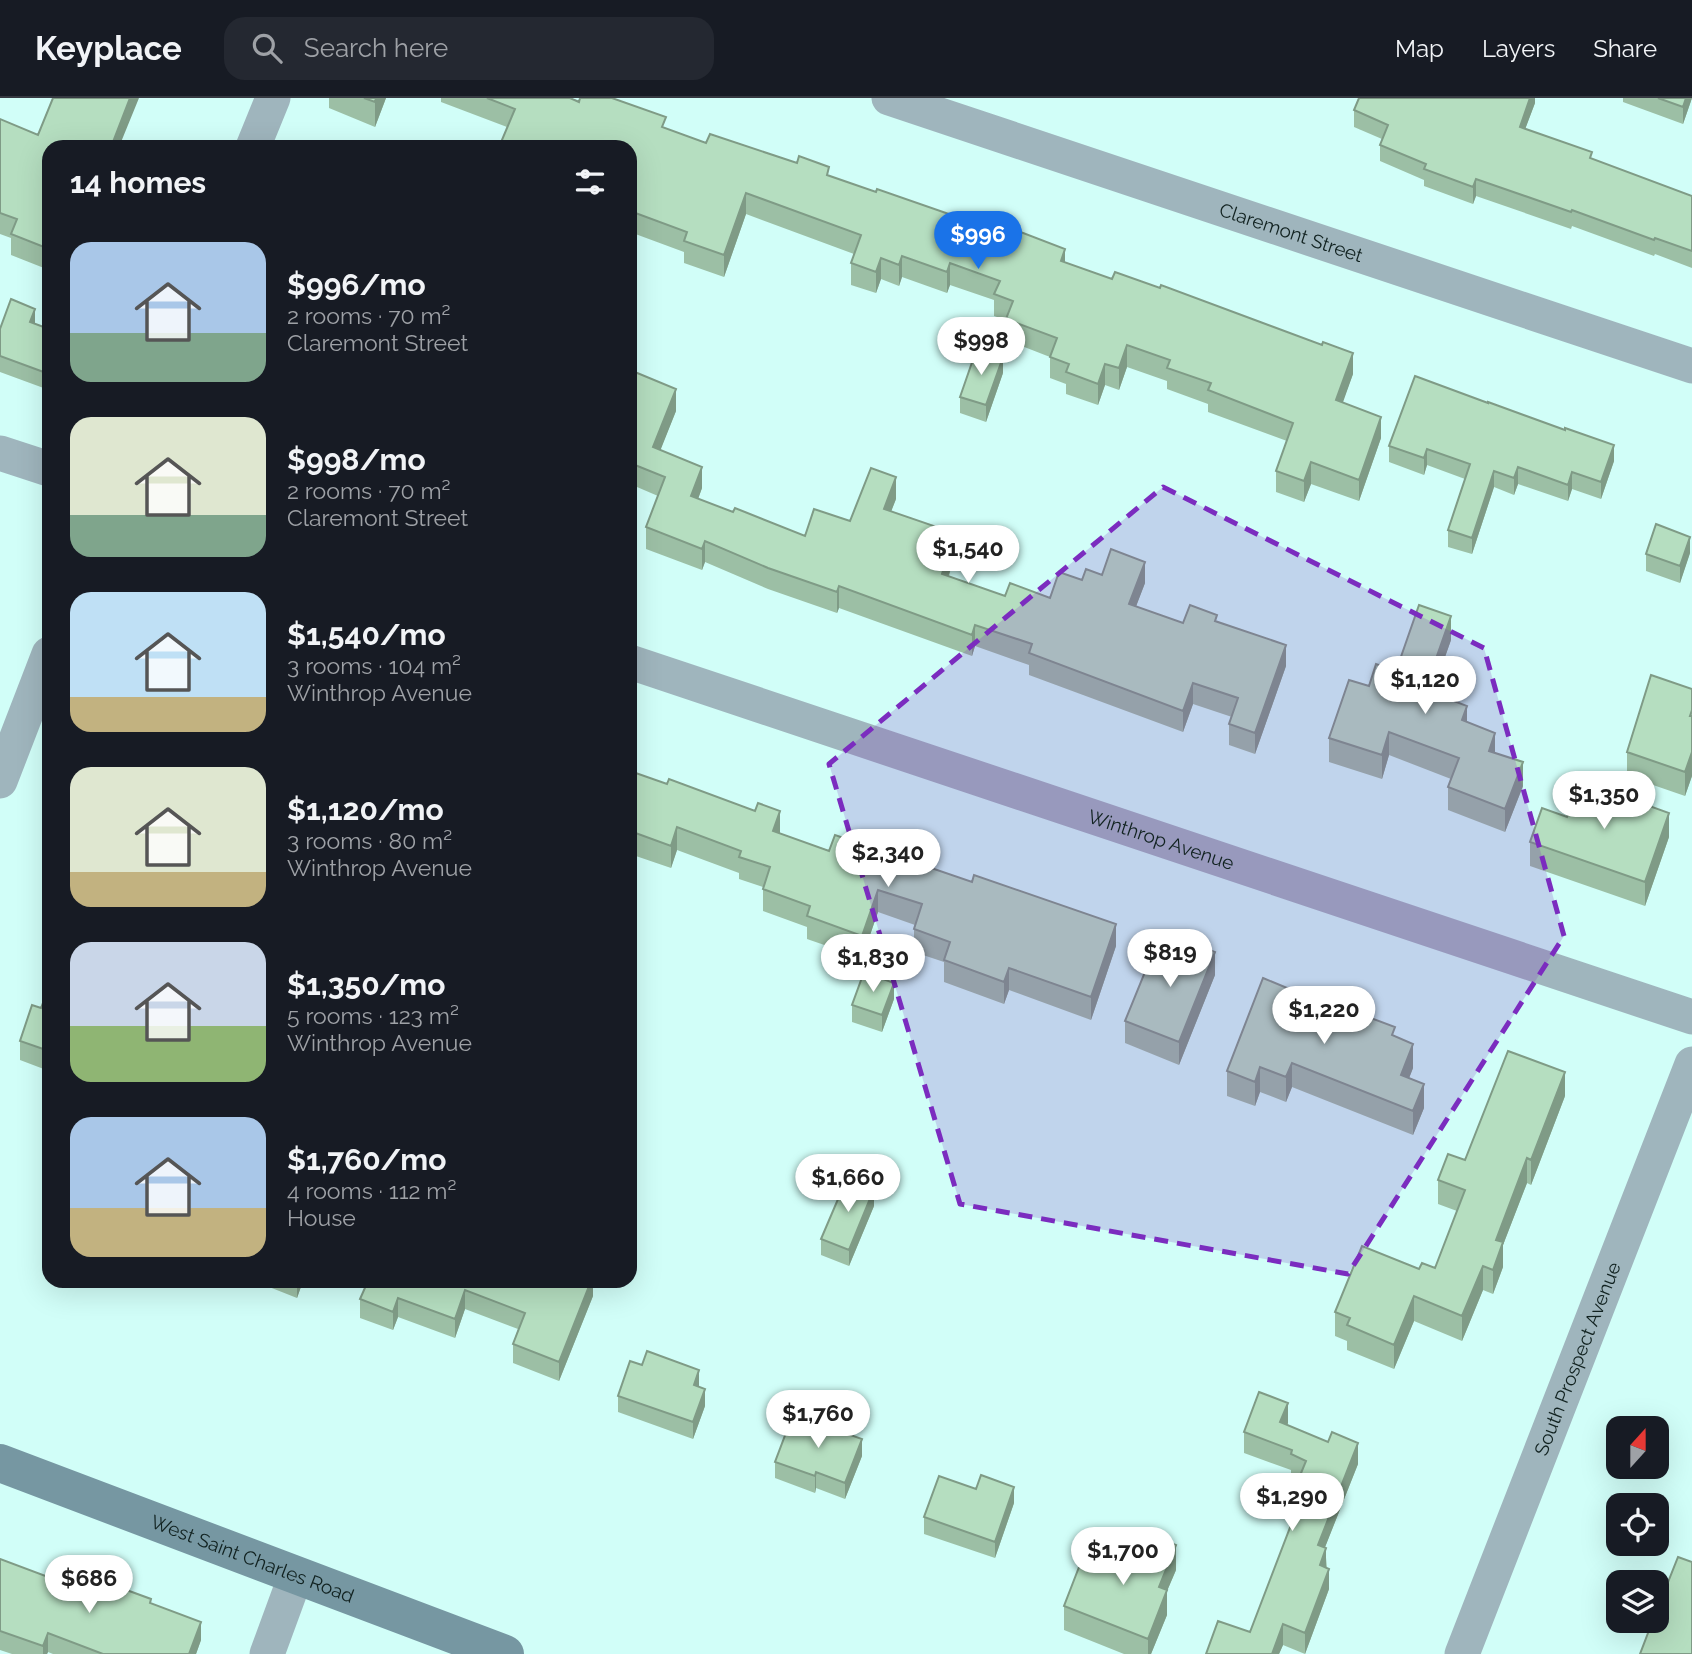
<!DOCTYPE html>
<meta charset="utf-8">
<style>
:root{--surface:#171b24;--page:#242831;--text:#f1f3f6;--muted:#9ea1a6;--line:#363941;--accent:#1a73e8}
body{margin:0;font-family:Raleway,sans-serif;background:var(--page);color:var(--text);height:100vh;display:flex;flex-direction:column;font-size:26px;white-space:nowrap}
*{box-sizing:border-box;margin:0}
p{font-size:23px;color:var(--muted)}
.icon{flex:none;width:38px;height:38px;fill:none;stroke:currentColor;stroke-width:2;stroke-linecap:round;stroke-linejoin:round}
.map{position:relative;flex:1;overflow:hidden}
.sheet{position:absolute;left:42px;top:42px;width:595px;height:1148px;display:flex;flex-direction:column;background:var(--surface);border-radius:21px;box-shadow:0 7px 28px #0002}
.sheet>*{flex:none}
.needle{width:46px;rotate:21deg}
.controls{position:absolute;left:1606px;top:1318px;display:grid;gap:14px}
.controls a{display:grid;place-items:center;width:63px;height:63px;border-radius:14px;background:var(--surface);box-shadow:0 7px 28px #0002;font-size:35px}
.price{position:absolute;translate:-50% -60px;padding:0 16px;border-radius:24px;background:#fff;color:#222;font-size:23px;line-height:46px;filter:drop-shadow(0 2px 4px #0008)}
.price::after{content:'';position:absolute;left:50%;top:42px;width:21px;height:16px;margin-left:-10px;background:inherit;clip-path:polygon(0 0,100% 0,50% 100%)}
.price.selected{background:var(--accent);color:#fff}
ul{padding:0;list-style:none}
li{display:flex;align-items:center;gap:21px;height:175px;padding:0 28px}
li span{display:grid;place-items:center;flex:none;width:196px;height:140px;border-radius:21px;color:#555}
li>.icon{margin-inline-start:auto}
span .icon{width:84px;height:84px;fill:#fffc;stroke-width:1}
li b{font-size:30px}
h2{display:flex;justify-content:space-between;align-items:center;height:84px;padding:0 28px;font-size:30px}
header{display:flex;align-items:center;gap:42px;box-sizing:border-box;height:98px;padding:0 35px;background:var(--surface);border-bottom:2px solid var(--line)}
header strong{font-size:33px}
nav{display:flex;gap:38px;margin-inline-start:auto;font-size:24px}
.search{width:490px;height:63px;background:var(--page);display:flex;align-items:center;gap:18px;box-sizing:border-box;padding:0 24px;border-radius:21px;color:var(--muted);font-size:26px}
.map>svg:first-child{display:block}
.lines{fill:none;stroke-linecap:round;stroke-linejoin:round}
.minor{stroke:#9fb5bd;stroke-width:35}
.secondary{stroke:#7697a2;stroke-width:38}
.wall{fill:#9cbfa5}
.shaded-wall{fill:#7f9b86}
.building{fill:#b5dec0;stroke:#7f9b86;stroke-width:2}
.marked{fill:#7b2cbf;fill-opacity:0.2;stroke:#7b2cbf;stroke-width:5;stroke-dasharray:14 9;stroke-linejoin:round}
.labels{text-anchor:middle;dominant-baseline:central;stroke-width:5;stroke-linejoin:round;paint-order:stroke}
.street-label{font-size:19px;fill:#112220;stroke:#d1fef8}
</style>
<header>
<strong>Keyplace</strong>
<div class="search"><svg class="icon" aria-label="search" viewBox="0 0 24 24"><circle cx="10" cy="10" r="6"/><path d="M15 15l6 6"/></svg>Search here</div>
<nav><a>Map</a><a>Layers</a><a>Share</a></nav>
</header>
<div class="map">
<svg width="1692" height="1556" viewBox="0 0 1692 1556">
<rect width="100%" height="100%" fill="#d1fef8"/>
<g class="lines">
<g class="minor">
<path id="s1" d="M889,0L1692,268"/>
<path d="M253,49L273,0"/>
<path d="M0,355L49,371"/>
<path id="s2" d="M630,564L1692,919"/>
<path d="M0,683L49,556"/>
<path d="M267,1556L296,1477"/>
<path id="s3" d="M1462,1556L1692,966"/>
</g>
<path class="secondary" id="s4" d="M0,1365L505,1556"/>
</g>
<path class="wall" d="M329,0H386L375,29L329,10Z
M441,0H570L666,31L706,45L829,78L1065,165L1353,276L1342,305L1381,340L1359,403L1311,386L1304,404L1276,394V373L1287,343L1208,314V306L1167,291V283L1127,269L1119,292L1105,287L1098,307L1066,296V286L1050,280V259L1006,242V222L994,218V202L950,187L947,195L902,179L899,188L881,181L876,195L851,187V165L854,156L746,116L724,179L684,165V154L630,134V49L507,29L441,4Z
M1535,0V5L1525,31L1592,61L1692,98V170L1655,156L1654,158L1572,128L1571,131L1476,98L1473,106L1424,88V82L1380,63V47L1382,41L1354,29V12Z
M1623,0H1692L1683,26L1623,4Z
M0,21L38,37L49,49V172L11,157V140L0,136Z
M0,231H49V292L0,274Z
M630,272L676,313L660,352L702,390L698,401L733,414L805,438L850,423L896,401L891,413L934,443L951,470L949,478L1005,498L1050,500L1082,482L1102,477L1145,485L1136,508L1183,525L1217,523L1286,568L1255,656L1229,647V626L1232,619L1193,606L1183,634L1029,577V567L975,548L972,558L839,510L837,515L768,491L705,464L702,472L646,451V429L658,398L630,386Z
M1003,275L986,324L960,315V299Z
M1389,348L1614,363L1601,401L1572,391L1568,403L1518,386L1514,397L1494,389L1472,456L1448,449V432L1465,381L1427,367L1424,377L1389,364Z
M1690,455L1680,485L1646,473V456Z
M1451,542L1432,595L1467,624L1495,655L1523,688L1505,734L1448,712V689L1451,681L1389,657L1382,681L1329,664V640L1369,588Z
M1692,591V678L1685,698L1627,678V654Z
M630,673L780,736L1116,848L1091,922L1009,892L1004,906L944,884V864L914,854V831L915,827L878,814L862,860L807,841V829L763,813V789L739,781V775L677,752L671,770L630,756Z
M1567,719L1669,739L1645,808L1530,768V744Z
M1182,852L1215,877L1179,967L1125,945V923Z
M49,889V973L20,962V943L41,910Z
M1292,899L1395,939L1413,970L1409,980L1424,1010L1413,1037L1292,989L1286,1004L1260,994L1255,1008L1227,998V973Z
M894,901L882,934L852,924V907Z
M49,977V1010L45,1009V990Z
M1565,998L1531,1087L1527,1085L1503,1147V1169L1493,1196L1483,1192L1462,1243L1414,1223L1394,1271L1347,1252V1243L1335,1238V1214L1419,1171L1435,1170L1457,1113L1438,1106V1082L1465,1062Z
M874,1108L849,1168L821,1157V1141Z
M254,1183H303L297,1200Z
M368,1183H593V1198L559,1283L513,1265V1246L518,1231L465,1211L455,1240L398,1219L393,1232L360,1220V1201Z
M699,1289L705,1308L693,1341L618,1314V1298Z
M1288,1325L1287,1327L1358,1366L1325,1449L1329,1491L1305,1556L1283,1547L1279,1556H1206L1250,1534L1292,1424L1290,1423V1402L1299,1380L1291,1377V1372L1244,1355V1334Z
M862,1358L845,1401L816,1390L815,1395L775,1380V1364Z
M1014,1405L995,1460L924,1436V1419Z
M0,1461L56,1482L99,1489L151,1505L201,1542L196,1556H53L48,1554L47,1556H12L0,1552Z
M1176,1472L1167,1493V1517L1151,1556H1124L1064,1532V1508Z"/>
<path class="shaded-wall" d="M130,0H139L119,49H111Z
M376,0H386L375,29V4Z
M1530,0H1535V5L1520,45V29Z
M1686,0H1692L1683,26V9Z
M1476,81V98L1473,106V89Z
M746,95V116L724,179V157Z
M1065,151V172L1061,163Z
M902,158V179L899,188V167Z
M881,160V181L876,195V174Z
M950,165V187L947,195V174Z
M35,211V227L30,224Z
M1127,247V269L1119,292V270Z
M1353,255V276L1336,324V302Z
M1003,259V275L986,324V307Z
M1105,266V287L1098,307V286Z
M676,291V313L653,371V349Z
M1381,319V340L1359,403V382Z
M1614,347V363L1601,401V384Z
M1427,351V367L1424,377V360Z
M1311,364V386L1304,404V383Z
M702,369V390L691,420V398Z
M1518,369V386L1514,397V380Z
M1494,373V389L1472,456V440Z
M1572,374V391L1568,403V387Z
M896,379V401L884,432V411Z
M934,428V449L929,442Z
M1690,439V455L1680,485V468Z
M705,443V464L702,472V451Z
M951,449V470L942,497V476Z
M1145,464V485L1129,527V506Z
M839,488V510L837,515V494Z
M1451,518V542L1425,616V592Z
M975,527V548L972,558V537Z
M1286,547V568L1255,656V635Z
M1193,585V606L1183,634V613Z
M1467,608V632L1462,622Z
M1389,634V657L1382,681V657Z
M1495,635V658L1489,653Z
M1692,654V678L1685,698V674Z
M1523,664V688L1505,734V711Z
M780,713V736L773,733Z
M1669,715V739L1645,808V784Z
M677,729V752L671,770V748Z
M878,792V814L862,860V838Z
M1116,826V848L1091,922V899Z
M1215,854V877L1179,967V944Z
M1009,870V892L1004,906V884Z
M894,885V901L882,934V917Z
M1413,946V970L1401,1001V977Z
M1292,965V989L1286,1004V979Z
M1260,969V994L1255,1008V984Z
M1565,974V998L1531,1087V1062Z
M1424,986V1010L1413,1037V1013Z
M1527,1060V1085L1503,1147V1169L1493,1196V1172L1496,1142Z
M874,1091V1108L849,1168V1152Z
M1483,1168V1192L1462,1243V1218Z
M297,1183H303L297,1200Z
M591,1183H593V1198L559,1283V1264Z
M465,1192V1211L455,1240V1221Z
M1414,1198V1223L1394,1271V1247Z
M398,1200V1219L393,1232V1214Z
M699,1272V1288L694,1304V1287Z
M705,1291V1308L693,1341V1324Z
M1288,1305V1325L1280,1345V1324Z
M862,1341V1358L845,1401V1385Z
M1358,1345V1366L1318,1467V1447Z
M816,1374V1390L815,1395V1378Z
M1014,1389V1405L995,1460V1444Z
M1176,1447V1472L1167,1493V1517L1151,1556H1148V1541L1159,1489Z
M1326,1450V1471L1320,1467Z
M1329,1471V1491L1305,1556V1535Z
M201,1524V1542L196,1556H189Z
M1283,1526V1547L1279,1556H1272Z
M48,1535V1554L47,1556H43V1548Z"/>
<path class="building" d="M53,0H130L111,49H49V151L11,136L17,121L0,115V21L38,37Z
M364,0H376L375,4Z
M487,0H570L579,4L580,0H612L666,19L662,29L706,45L710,36L797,65L799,58L829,69L827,77L876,94L877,91L1015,139L1018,133L1065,151L1061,163L1112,181L1115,174L1160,190L1161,187L1322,247L1323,244L1353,255L1336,302L1381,319L1359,382L1311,364L1304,383L1276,373L1293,325L1208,292L1211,285L1167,270L1170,262L1127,247L1119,270L1105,266L1098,286L1066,274L1069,266L1050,259L1057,240L1006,221L1013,203L994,196L1000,183L950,165L947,174L902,158L899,167L881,160L876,174L851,165L861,137L746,95L724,157L684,143L687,134L630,113V49H499L515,11Z
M1359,0H1530L1520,29L1592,54L1590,60L1692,98V153L1655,140L1654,142L1572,112L1571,114L1476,81L1473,89L1424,71L1426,66L1380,47L1388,27L1354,12Z
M1658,0H1686L1683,9Z
M11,201L35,211L30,224L49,231V276L0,258V231Z
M977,250L1003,259L986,307L960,299Z
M630,272L676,291L653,349L702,369L691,398L733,414L735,410L805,438L814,411L850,423L871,370L896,379L884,411L934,428L929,442L951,449L942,476L1005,498L1010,485L1050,500L1059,474L1082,482L1086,471L1102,477L1111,451L1145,464L1129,506L1183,525L1190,507L1217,517L1215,523L1286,547L1255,635L1229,626L1238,600L1193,585L1183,613L1029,555L1032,546L975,527L972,537L839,488L837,494L768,470L705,443L702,451L646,429L665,379L630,365Z
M1415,278L1488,305V304L1565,332V330L1614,347L1601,384L1572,374L1568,387L1518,369L1514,380L1494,373L1472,440L1448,432L1470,366L1427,351L1424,360L1389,348Z
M1656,426L1690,439L1680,468L1646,456Z
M1419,507L1451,518L1425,592L1467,608L1462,622L1495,635L1489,653L1523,664L1505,711L1448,689L1459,660L1389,634L1382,657L1329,640L1349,582L1369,588L1376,566L1396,573Z
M1651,577L1692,591V612L1690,618H1692V654L1685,674L1627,654Z
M630,673L667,686L669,681L755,713L758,705L780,713L773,733L829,753L835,737L972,784L974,777L1116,826L1091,899L1009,870L1004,884L944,862L950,844L914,831L922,806L878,792L862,838L807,818L810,808L763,791L770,769L739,759L741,753L677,729L671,748L630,733Z
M1580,683L1669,715L1645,784L1530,744L1542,710L1567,719Z
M1158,842L1182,852L1186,843L1215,854L1179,944L1125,923Z
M864,874L894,885L882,917L852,907Z
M1263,880L1292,892L1289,898L1341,918L1344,910L1395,929L1392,937L1413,946L1401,977L1424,986L1413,1013L1292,965L1286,979L1260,969L1255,984L1227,973Z
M49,889V953L20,943L32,907L41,910Z
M1508,953L1565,974L1531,1062L1527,1060L1496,1142L1503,1144L1493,1172L1483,1168L1462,1218L1414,1198L1394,1247L1347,1227L1350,1220L1335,1214L1362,1148L1419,1171L1422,1165L1435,1170L1465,1092L1438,1082L1448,1056L1465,1062Z
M49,977V991L45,990Z
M847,1080L874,1091L849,1152L821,1141Z
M368,1183H591L559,1264L513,1246L525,1215L465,1192L455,1221L398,1200L393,1214L360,1201Z
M647,1253L699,1272L694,1287L705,1291L693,1324L618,1298L630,1263L642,1267Z
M1259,1294L1288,1305L1280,1324L1328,1344L1332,1334L1358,1345L1318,1447L1326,1450L1320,1467L1329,1471L1305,1535L1283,1526L1272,1556H1206L1218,1523L1250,1534L1299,1406L1290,1402L1306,1363L1291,1356L1292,1352L1244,1334Z
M792,1319L827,1331L828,1329L862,1341L845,1385L816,1374L815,1378L775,1364Z
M981,1377L1014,1389L995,1444L924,1419L939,1378L976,1391Z
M1144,1435L1176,1447L1159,1489L1167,1492L1148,1541L1064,1508L1086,1451L1130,1469Z
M1678,1459L1692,1464V1556H1640L1653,1522H1657V1512Z
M0,1461L56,1482L59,1474L99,1489L102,1483L151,1501L150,1505L201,1524L189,1556H103L48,1535L43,1548L0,1533Z"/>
<path class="marked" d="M1163,389L1484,550L1564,838L1348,1176L960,1106L829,666Z"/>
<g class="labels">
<g class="street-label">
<text stroke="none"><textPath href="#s1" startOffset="424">Claremont Street</textPath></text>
<text stroke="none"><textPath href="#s2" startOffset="560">Winthrop Avenue</textPath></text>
<text stroke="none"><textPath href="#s3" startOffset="317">South Prospect Avenue</textPath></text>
<text stroke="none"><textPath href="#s4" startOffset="270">West Saint Charles Road</textPath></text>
</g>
</g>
</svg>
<div class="controls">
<a><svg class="needle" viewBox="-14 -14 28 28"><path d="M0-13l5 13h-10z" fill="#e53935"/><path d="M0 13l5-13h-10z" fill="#9ea1a6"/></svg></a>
<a><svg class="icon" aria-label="locate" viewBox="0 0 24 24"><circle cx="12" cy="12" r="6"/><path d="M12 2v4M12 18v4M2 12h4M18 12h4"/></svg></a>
<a><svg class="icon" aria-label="layers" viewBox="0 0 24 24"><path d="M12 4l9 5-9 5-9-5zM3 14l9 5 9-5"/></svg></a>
</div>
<b class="price selected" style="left:978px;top:173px">$996</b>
<b class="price" style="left:981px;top:279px">$998</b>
<b class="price" style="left:968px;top:487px">$1,540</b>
<b class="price" style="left:1425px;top:618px">$1,120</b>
<b class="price" style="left:1604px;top:733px">$1,350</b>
<b class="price" style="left:888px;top:791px">$2,340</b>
<b class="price" style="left:1170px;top:891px">$819</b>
<b class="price" style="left:873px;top:896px">$1,830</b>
<b class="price" style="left:1324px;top:948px">$1,220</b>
<b class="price" style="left:848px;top:1116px">$1,660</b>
<b class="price" style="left:818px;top:1352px">$1,760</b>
<b class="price" style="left:1292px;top:1435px">$1,290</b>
<b class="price" style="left:1123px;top:1489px">$1,700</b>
<b class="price" style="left:89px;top:1517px">$686</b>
<section class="sheet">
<h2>14 homes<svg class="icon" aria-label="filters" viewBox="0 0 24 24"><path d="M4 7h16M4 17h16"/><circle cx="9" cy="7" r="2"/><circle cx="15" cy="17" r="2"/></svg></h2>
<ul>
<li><span style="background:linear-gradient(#a9c7e8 65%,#7fa58c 0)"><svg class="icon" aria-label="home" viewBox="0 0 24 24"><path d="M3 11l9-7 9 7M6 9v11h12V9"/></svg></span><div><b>$996/mo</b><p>2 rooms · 70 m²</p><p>Claremont Street</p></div></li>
<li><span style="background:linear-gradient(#dfe7d0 70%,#7fa58c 0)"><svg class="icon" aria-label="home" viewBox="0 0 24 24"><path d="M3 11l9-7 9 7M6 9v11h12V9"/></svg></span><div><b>$998/mo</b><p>2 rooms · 70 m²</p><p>Claremont Street</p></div></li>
<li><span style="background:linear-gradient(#bfe0f5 75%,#c2b280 0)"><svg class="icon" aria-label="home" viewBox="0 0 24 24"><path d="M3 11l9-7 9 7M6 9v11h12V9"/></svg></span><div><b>$1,540/mo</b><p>3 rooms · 104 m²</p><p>Winthrop Avenue</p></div></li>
<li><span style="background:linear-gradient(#dfe7d0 75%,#c2b280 0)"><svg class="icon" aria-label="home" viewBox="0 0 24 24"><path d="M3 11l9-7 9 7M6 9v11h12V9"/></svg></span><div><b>$1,120/mo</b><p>3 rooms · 80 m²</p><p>Winthrop Avenue</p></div></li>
<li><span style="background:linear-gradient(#c9d6e8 60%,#8fb573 0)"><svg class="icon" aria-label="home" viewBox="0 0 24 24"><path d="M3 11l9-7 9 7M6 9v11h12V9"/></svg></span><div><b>$1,350/mo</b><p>5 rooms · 123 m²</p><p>Winthrop Avenue</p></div></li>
<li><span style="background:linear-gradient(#a9c7e8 65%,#c2b280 0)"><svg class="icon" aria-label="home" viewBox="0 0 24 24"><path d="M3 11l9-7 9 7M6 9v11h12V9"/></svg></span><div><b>$1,760/mo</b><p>4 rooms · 112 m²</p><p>House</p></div></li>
</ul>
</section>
</div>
